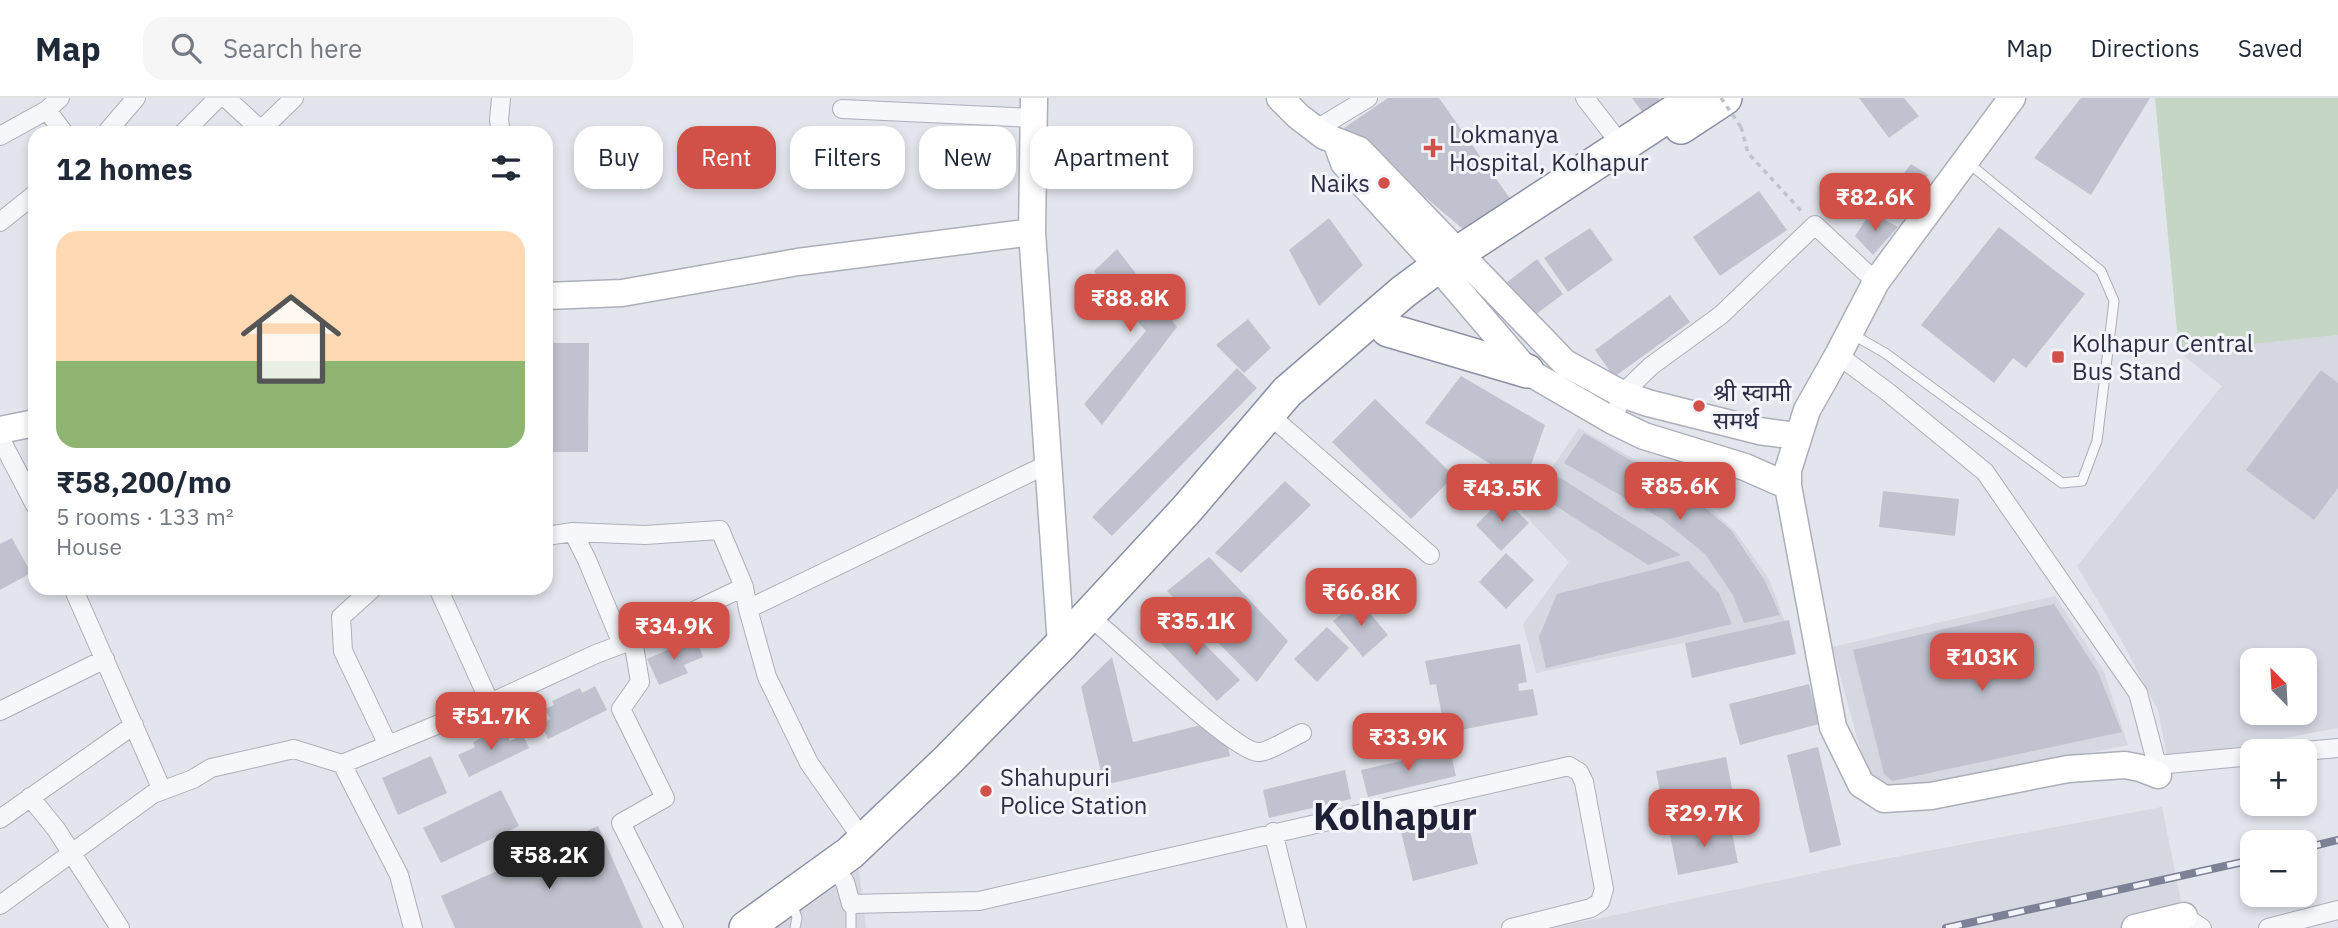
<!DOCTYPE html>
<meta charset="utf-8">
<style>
:root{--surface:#fff;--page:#f6f6f7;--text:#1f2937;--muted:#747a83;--line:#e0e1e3;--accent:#d15048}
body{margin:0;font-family:"IBM Plex Sans","Noto Sans Devanagari",sans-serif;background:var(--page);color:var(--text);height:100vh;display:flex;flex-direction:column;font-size:26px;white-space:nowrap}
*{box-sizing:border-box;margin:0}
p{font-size:23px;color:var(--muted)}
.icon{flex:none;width:38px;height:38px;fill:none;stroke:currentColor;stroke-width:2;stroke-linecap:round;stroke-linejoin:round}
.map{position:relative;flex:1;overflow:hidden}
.drawer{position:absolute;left:28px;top:28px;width:525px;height:469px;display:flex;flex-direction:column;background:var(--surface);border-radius:21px;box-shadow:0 4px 10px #0003}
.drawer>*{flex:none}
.hud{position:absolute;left:574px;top:28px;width:665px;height:63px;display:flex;gap:14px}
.needle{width:46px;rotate:336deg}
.fabs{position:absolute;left:2240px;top:550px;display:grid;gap:14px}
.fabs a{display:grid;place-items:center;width:77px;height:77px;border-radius:14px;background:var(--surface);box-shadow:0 4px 10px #0003;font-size:35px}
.price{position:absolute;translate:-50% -60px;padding:0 16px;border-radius:14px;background:var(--accent);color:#fff;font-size:23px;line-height:46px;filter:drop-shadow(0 2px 4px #0008)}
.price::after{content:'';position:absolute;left:50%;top:42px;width:21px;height:16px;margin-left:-10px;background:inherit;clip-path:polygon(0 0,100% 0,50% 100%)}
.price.current{background:#222;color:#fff}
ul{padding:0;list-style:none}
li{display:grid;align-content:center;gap:14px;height:371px;padding:0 28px}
li span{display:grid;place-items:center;height:217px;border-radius:21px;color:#555}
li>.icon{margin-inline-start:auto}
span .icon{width:126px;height:126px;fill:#fffc;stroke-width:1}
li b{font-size:30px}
h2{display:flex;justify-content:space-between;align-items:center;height:84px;padding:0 28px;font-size:30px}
.tag{padding:0 24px;border-radius:21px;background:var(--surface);box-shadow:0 4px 10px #0003;font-size:24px;line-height:63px}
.tag.current{background:var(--accent);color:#fff}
header{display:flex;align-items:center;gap:42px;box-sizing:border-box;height:98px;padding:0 35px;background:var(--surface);border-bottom:2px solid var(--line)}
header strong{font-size:33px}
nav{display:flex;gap:38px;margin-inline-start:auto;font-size:24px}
.search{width:490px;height:63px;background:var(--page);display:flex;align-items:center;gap:18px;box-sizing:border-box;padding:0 24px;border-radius:21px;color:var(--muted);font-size:26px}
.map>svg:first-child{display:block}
.built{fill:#d5d7e1;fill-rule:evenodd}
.green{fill:#c5d6c4}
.building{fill:#c0c3cf}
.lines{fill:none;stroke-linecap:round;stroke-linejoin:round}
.lane-casing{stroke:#acaeba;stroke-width:11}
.street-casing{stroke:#acaeba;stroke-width:20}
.secondary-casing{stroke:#acaeba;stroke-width:29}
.highway-casing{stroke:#8a8fa3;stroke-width:36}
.path{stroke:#c1c3cb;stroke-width:3.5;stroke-dasharray:5 5;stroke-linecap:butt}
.lane{stroke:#f6f7fa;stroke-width:9}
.street{stroke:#f6f7fa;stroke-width:18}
.secondary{stroke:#fff;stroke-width:26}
.highway{stroke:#fff;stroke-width:33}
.rail-casing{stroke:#7c8196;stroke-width:8}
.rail{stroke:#f3f4f9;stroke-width:5;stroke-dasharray:16;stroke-linecap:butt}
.path-bridge{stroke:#c1c3cb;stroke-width:3.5;stroke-dasharray:5 5;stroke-linecap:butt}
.poi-dot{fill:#d15048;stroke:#f3f4f9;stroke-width:2.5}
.labels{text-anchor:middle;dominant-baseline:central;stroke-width:6;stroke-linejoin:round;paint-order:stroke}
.poi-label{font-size:24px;fill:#2b2e44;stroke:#f3f4f9;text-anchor:start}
.town-label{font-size:38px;font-weight:bold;fill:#1d2035;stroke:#f3f4f9}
</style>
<header>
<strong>Map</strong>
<div class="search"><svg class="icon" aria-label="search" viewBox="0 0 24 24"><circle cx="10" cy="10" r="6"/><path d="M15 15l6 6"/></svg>Search here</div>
<nav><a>Map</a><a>Directions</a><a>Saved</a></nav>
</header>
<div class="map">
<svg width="2338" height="830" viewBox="0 0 2338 830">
<rect width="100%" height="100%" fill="#e3e5ec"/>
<path class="built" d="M2338,237V630L2168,662L2158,612L2119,538L2077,468L2222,288L2179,254ZM2252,562H2305V614H2252Z
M1579,330L1692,394L1734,432L1769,481L1785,524L1536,575L1523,526L1569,464L1522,414Z
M2055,498L2104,574L2128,647L1899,693L1868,679L1832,549Z
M2162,709L2184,818L2141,830H1553L1858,766Z
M859,772L866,830H777Z"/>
<path class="green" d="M2155,0H2338V237L2179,254Z"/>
<path class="building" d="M1388,0H1439L1511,102L1464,132L1344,30Z
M1632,0H1658L1661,5L1643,15Z
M1859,0H1904L1919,18L1889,40Z
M2081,0H2150L2091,97L2034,60Z
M1911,66L1928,77L1906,117L1886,99Z
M1759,93L1787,132L1720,178L1693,139Z
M1871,114L1898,129L1873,157L1855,138Z
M1329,120L1363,167L1319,208L1289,152Z
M1999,129L2085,196L2026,270L2013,260L1994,285L1921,227Z
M1590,130L1613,162L1568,194L1544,160Z
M1117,151L1177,229L1102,327L1084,306L1146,233L1094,173Z
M1537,161L1563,196L1527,223L1498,191Z
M1670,197L1690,224L1614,279L1595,252Z
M1248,221L1271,250L1244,275L1216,247Z
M546,245H589L588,354H546Z
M1237,270L1257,290L1112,438L1092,419Z
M2321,272L2338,285V390L2314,422L2246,372Z
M1461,278L1545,327L1524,387L1425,325Z
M1375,301L1454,378L1411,421L1332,344Z
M1584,335L1690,397L1731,432L1765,483L1780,517L1744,525L1733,497L1705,456L1662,421L1564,365Z
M1559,379L1681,457L1648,467L1545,401Z
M1285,383L1311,407L1241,475L1215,455Z
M1883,393L1959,401L1955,438L1879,429Z
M1503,400L1529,425L1501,453L1476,427Z
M12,440L31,475L0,492V446Z
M1506,455L1534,482L1506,511L1479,484Z
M1209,459L1288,543L1257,584L1167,493Z
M1688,463L1719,495L1732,526L1546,570L1539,539L1557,496Z
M1359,502L1388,537L1363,559L1333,523Z
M2054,506L2098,574L2122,634L1892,683L1884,676L1853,552Z
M1174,515L1240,582L1217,603L1152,536Z
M1789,522L1796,556L1692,580L1685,545Z
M1327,529L1349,550L1317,584L1294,561Z
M690,542L693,550L699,548L703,559L684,567L688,575L659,587L647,561Z
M1520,546L1527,584L1518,586L1519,593L1533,591L1538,617L1445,635L1436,586L1430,587L1425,563Z
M1112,559L1133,644L1201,627L1226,641L1230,658L1104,687L1081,589Z
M1809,586L1819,626L1740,647L1729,606Z
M595,588L607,612L548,641L541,626L550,621L545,611L554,607L552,603L580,590L582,595Z
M503,630L510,643L523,637L529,650L469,679L458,657L475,649L473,644Z
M1818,649L1841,747L1810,755L1787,657Z
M1450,652L1456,678L1368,699L1361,672Z
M431,658L447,695L398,717L382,680Z
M1726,659L1736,711L1666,726L1656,673Z
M1345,672L1351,701L1269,720L1263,692Z
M501,692L519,728L441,765L423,730Z
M1466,717L1478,766L1413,783L1401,734Z
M1730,725L1738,765L1678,777L1670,737Z
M598,728L643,830H455L441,798Z"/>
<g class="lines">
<g class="lane-casing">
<path id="lane" d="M1850,235L1885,255L2062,385L2082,383L2097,343L2114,203L2101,173L1967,64
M792,804L797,820L795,830
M851,830V806"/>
</g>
<g class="street-casing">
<path id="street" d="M226,0L261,32
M1585,0L1622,48
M842,11L1034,20
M47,12L64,35
M1315,32L1368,0
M106,35L136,0
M183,35L218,0
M258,35L294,0
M501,35L499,22L501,0
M0,38L47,12L60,0
M0,124L35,96
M1838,257L1889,295L1985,374L2138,595L2157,667L2158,677
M1613,323L1622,296L1651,268L1721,217L1815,127L1876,184
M1281,327L1430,457
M0,340L35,407
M573,434L645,437L720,432L744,489
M546,438L573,434L587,462L622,546
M73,490L162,692
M373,490L341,519L343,553L388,647
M438,490L490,605
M1098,526C1125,547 1233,653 1258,654C1267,655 1292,639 1302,635
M633,542L640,584L621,611L665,700L621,725L674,830
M0,613L105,561
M2305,653L2338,650
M342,666L490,605L596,556L633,542L744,489L748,511
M2157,667L2252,658
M30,699L56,731L120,830
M0,721L134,627
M1273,734L1297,830
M863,742L809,665L767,579L748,511L1048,366
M833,768L845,784L851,806L979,803L1569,668L1579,674L1584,684L1604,791L1600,804L1591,810L1511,830
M0,807L153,696L193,681L211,670L294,651L342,666L399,777L413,830
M2184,818L2202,830
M2268,830L2338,812"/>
</g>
<g class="secondary-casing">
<path id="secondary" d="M1034,0L1032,134L1061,547
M1280,0L1298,18L1324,38L1359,52L1565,265L1622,296L1648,305L1759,333L1797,338
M2012,0L1876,184L1838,257L1807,312L1788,372V388L1833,629L1861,686L1884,701L1931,698L2068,671L2125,667L2140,670L2158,677
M1336,43L1344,65L1429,158L1527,273L1613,323L1644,338L1745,369L1788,388
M546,198L622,195L798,164L1032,134
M0,332L35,325
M2135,830L2184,818"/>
</g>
<g class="highway-casing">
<path id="highway" d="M1681,29L1725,0
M1388,232L1527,273
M746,830L850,755L947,663L1061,547L1187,411L1287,294L1403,194L1438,168L1695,0"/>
</g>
<path class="path" d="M1741,29L1748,55L1804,116"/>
<use href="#lane" class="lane"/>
<use href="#street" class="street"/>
<use href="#secondary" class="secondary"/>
<use href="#highway" class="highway"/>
<g class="rail-casing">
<path id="rail" d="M2305,750L2338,742
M1946,830L2252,762"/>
</g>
<use href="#rail" class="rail"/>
<path class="path-bridge" d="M1721,0L1741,29"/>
</g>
<g class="poi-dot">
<path d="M1429.5 39.5h7v7h7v7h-7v7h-7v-7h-7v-7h7z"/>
<circle cx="1384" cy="85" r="7"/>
<rect x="2051" y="252" width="14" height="14" rx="3.5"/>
<circle cx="1699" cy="308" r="7"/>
<circle cx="986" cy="693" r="7"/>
</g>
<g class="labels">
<g class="poi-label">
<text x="1449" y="36">Lokmanya<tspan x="1449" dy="28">Hospital, Kolhapur</tspan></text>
<text x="1370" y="85" text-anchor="end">Naiks</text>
<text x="2072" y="245">Kolhapur Central<tspan x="2072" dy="28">Bus Stand</tspan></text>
<text x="1713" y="294">श्री स्वामी<tspan x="1713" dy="28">समर्थ</tspan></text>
<text x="1000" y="679">Shahupuri<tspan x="1000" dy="28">Police Station</tspan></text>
</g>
<g class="town-label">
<text x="1395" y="717">Kolhapur</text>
</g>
</g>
</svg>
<div class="fabs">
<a><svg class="needle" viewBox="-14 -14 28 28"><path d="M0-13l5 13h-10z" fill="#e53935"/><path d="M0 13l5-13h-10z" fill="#747a83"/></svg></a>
<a>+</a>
<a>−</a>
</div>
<b class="price" style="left:1875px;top:135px">₹82.6K</b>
<b class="price" style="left:1130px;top:236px">₹88.8K</b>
<b class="price" style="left:1680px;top:424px">₹85.6K</b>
<b class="price" style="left:1502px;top:426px">₹43.5K</b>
<b class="price" style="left:1361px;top:530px">₹66.8K</b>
<b class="price" style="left:1196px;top:559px">₹35.1K</b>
<b class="price" style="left:674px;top:564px">₹34.9K</b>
<b class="price" style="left:1982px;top:595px">₹103K</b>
<b class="price" style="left:491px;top:654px">₹51.7K</b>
<b class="price" style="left:1408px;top:675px">₹33.9K</b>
<b class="price" style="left:1704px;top:751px">₹29.7K</b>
<b class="price current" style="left:549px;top:793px">₹58.2K</b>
<div class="hud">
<a class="tag">Buy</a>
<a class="tag current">Rent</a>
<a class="tag">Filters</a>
<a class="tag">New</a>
<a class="tag">Apartment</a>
</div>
<section class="drawer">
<h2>12 homes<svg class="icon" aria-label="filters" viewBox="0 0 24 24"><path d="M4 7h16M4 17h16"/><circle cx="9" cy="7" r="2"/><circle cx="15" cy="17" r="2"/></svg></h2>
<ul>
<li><span style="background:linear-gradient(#ffd9b3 60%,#8fb573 0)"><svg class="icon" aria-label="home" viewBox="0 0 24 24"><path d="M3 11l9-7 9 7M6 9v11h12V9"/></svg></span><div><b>₹58,200/mo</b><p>5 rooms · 133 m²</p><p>House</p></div></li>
</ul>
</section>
</div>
